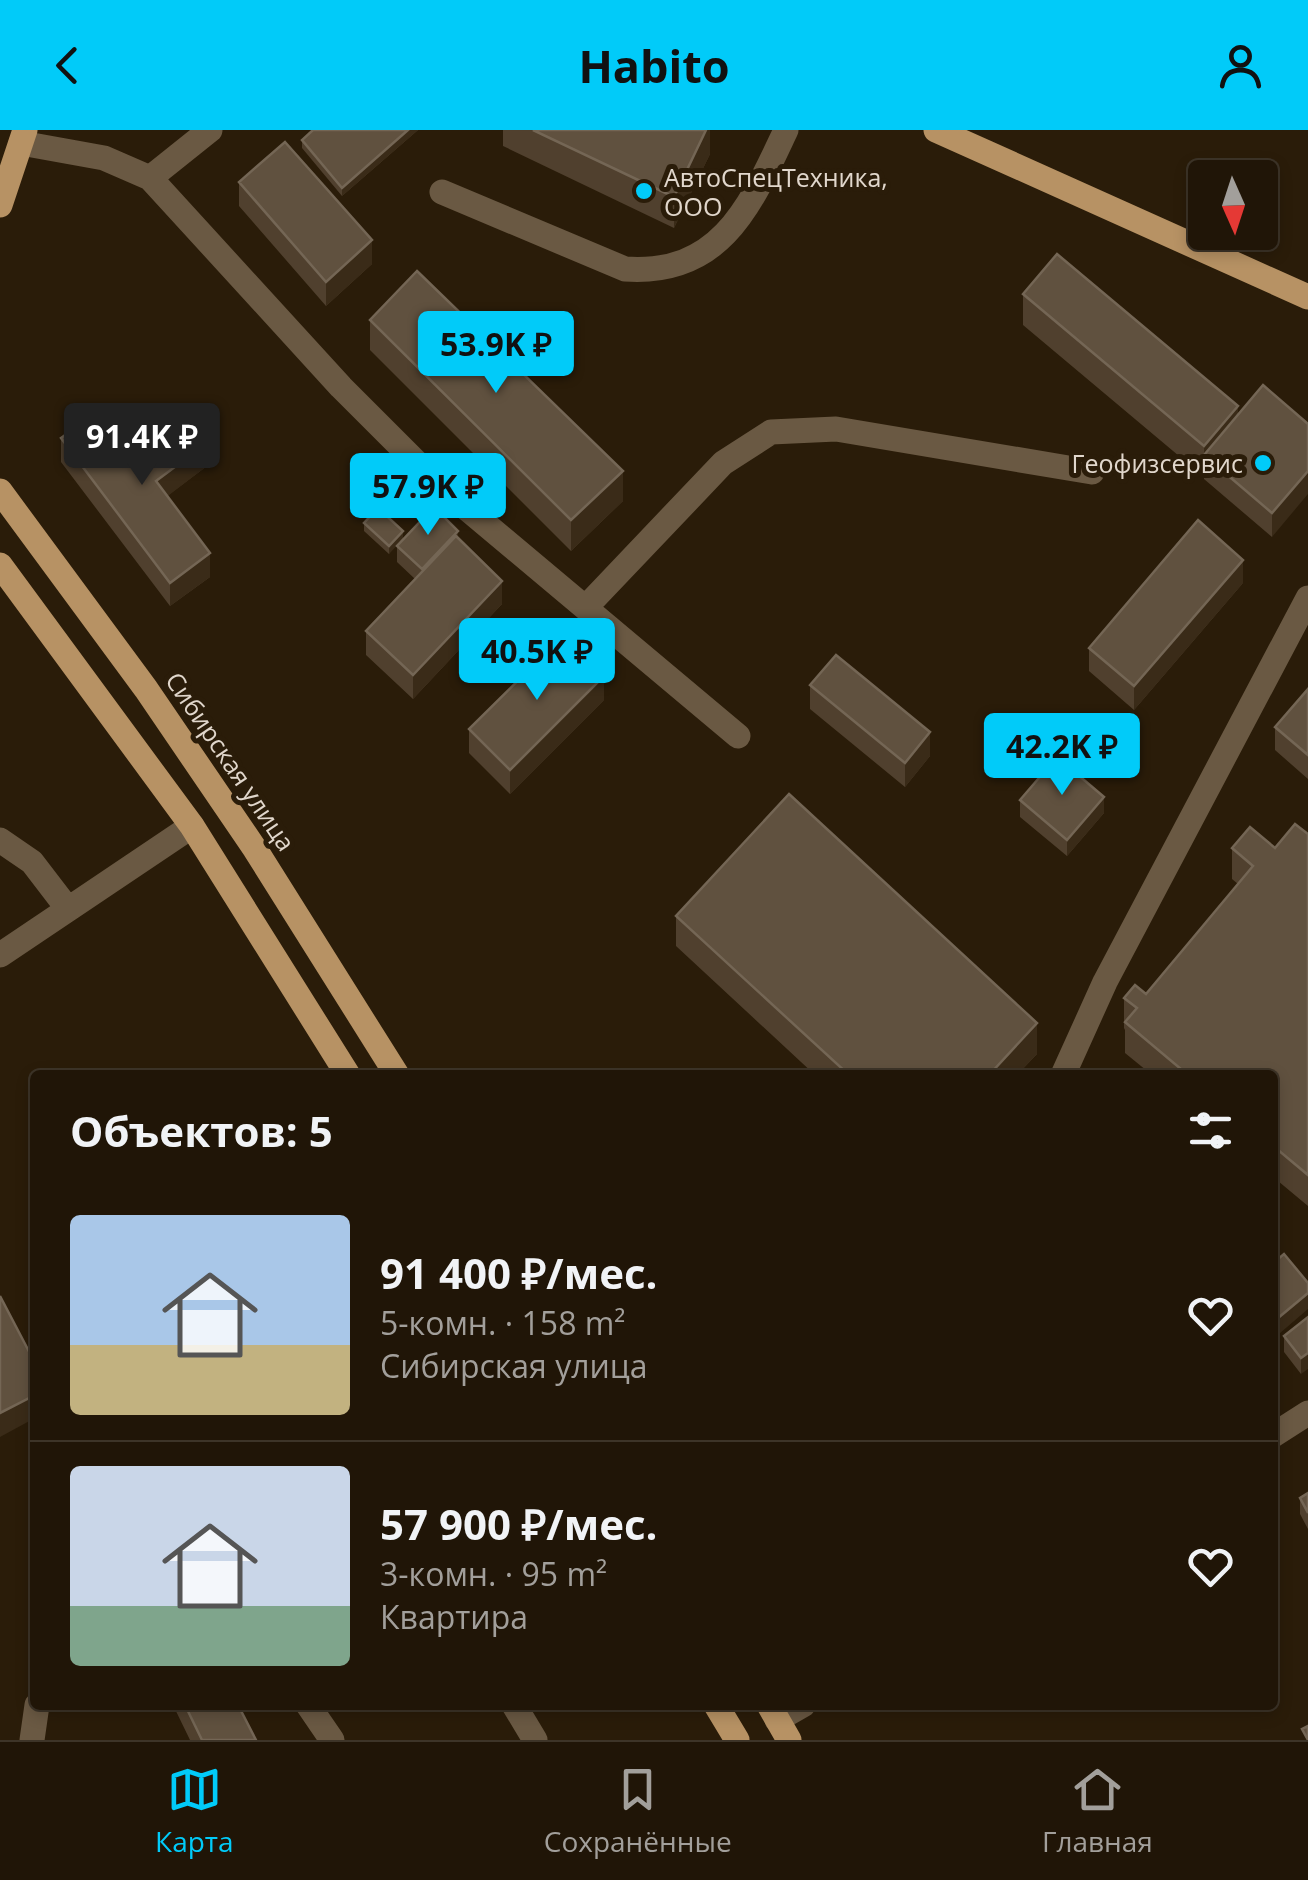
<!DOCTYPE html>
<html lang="ru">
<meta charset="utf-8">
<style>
:root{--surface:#201507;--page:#2d2215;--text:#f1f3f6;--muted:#a29f9b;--line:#3d3428;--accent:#01cbf9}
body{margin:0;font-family:"Open Sans",sans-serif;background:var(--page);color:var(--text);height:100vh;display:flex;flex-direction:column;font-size:38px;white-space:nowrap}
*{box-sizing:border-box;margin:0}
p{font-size:32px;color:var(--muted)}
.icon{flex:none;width:55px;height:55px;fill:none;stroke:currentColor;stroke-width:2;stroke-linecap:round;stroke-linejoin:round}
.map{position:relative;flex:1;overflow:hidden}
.sheet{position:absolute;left:30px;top:940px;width:1248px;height:640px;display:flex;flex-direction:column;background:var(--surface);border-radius:10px;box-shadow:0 5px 15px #0003,0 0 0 2px var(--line)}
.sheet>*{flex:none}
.needle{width:65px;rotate:177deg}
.fabs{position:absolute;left:1188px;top:30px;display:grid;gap:20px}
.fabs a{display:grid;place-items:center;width:90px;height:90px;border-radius:10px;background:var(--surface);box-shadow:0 5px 15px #0003,0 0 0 2px var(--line);font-size:50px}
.price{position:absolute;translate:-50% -85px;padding:0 22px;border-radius:10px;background:var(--accent);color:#111;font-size:32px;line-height:65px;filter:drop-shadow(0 2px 5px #0008)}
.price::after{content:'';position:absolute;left:50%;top:60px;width:30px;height:22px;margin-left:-15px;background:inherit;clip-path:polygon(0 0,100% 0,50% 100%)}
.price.selected{background:#222;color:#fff}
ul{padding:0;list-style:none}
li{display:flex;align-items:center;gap:30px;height:250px;padding:0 40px}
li+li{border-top:2px solid var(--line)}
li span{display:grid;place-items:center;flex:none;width:280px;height:200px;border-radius:10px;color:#555}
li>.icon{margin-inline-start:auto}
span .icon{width:120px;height:120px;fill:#fffc;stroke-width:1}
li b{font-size:42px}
h2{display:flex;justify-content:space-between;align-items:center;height:120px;padding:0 40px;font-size:42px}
header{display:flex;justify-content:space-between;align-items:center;height:130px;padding:0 40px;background:var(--accent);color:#111;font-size:45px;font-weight:700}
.menu{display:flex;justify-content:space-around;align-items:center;height:140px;border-top:2px solid var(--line);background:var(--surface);font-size:28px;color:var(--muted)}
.menu a{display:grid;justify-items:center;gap:5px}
.menu .selected{color:var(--accent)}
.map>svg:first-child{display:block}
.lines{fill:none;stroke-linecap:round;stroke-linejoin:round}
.minor{stroke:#6a5943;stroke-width:25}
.major{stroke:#b79264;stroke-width:25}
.wall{fill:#50402e}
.shaded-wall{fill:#3a2b18}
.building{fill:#60513f;stroke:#746655;stroke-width:2.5}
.poi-dot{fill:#01cbf9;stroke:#2a1c09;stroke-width:4}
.labels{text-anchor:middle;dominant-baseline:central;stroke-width:10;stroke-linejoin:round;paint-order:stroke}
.poi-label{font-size:25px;fill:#e1d7cc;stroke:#2a1c09;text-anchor:start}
.street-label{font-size:25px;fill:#e1d7cc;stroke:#2a1c09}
</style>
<header><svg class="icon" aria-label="back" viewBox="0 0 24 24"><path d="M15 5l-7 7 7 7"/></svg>Habito<svg class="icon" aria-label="person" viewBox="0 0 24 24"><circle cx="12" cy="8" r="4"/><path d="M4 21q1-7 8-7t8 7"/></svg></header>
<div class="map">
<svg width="1308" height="1610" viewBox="0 0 1308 1610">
<rect width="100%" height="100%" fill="#2a1c09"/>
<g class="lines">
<path class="minor" d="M21,13L104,28L150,48L341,257L440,356L738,606
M150,48L210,0
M442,62L625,139C722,146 751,74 786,0
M586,477L723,333L771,302L836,299L1092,342
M0,710L32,732L68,779
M0,825L192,696
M1063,945L1105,852L1308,468
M1272,1306L1308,1283
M308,1575L332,1610
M514,1575L535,1610
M777,1590L803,1575
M32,1610L37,1575"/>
<path class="major" d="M936,0L1308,167
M0,75L25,0
M0,361L146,559L255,719L397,945
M0,435L192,696L348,945
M716,1575L737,1610
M769,1575L789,1610"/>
</g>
<path class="wall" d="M313,0H418L342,66L302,18V10Z
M503,0H710V24L674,98L503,16Z
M239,52L372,134L326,176L239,76Z
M1023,164L1238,285L1308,294L1272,407L1204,349V347L1023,195Z
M370,190L623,371L571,421L370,220Z
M61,308L138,328L207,336L167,366L210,447L170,476L61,332Z
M364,393L403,401L389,424L364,401Z
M458,409L502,474L413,569L366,525V501L415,449L397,432V416Z
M1243,453L1134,580L1089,541V518Z
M810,555L930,626L905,657L810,579Z
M1308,559V649L1275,620V597Z
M604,570L510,664L469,623V599Z
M1020,670L1104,683L1067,726L1020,687Z
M1308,704V1076L1272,1046V945H1152L1125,923V900L1124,898V868L1146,864L1238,754L1232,749V718H1275Z
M676,786L1037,924L1017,945H815L676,816Z
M1308,1187L1301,1244L1284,1222V1206Z
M1308,1363V1399L1300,1384V1368Z
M173,1575H238L256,1610H190Z"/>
<path class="shaded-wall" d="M408,0H418L342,66V58Z
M706,0H710V24L674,98V67Z
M372,110V134L326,176V152Z
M1238,276V307L1204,325V347V316Z
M207,313V336L156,375V351Z
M623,341V371L571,421V390Z
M1308,341V364L1272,407V383Z
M403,401V409L389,424V416Z
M458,401V417L422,455V439Z
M210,423V447L170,476V453Z
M1243,430V453L1134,580V556Z
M502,451V474L413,569V545Z
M604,546V570L510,664V640Z
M930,602V626L905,657V633Z
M1104,667V683L1067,726V710Z
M1037,893V924L1017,945H989Z
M1308,1163V1179L1272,1210V1193Z
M1308,1223V1239L1301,1244V1228Z
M35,1265V1288L0,1307V1283Z"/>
<path class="building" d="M313,0H408L342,58L302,10Z
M533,0H706L674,67Z
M285,12L372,110L326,152L239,52Z
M1057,124L1238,276L1204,316L1023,164Z
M417,141L623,341L571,390L370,190Z
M1263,255L1308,294V341L1272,383L1204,325Z
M101,279L138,328L189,289L207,313L156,351L210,423L170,453L61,308Z
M434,377L458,401L422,439L397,416Z
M378,378L403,401L389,416L364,393Z
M1198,390L1243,430L1134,556L1089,518Z
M456,406L502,451L413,545L366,501Z
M564,505L604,546L510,640L469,599Z
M836,525L930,602L905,633L810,555Z
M1308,559V625L1275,597Z
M1057,627L1104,667L1067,710L1020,670Z
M789,664L1037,893L989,945H849L676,786Z
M1295,694L1308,704V1045L1272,1015V945H1188L1125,892L1137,878L1124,868L1135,855L1146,864L1253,736L1232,718L1250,697L1275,718Z
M1284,1124L1308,1153V1163L1272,1193V1134Z
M0,1166L35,1233V1265L0,1283Z
M1308,1187V1223L1301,1228L1284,1206Z
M1308,1363V1383L1300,1368Z
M185,1575H238L256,1610H202Z
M1308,1596V1610L1302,1599Z"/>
<g class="poi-dot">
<circle cx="644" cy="61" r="10"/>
<circle cx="1263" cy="333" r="10"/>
</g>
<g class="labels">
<g class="poi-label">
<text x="664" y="47">АвтоСпецТехника,<tspan x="664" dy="29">ООО</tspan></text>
<text x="1243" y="333" text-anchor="end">Геофизсервис</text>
</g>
<g class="street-label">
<text transform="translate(231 631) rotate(56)">Сибирская улица</text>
</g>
</g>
</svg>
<div class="fabs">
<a><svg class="needle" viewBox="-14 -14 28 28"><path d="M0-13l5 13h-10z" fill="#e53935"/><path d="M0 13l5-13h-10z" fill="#a29f9b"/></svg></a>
</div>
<b class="price" style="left:496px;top:266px">53.9K ₽</b>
<b class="price selected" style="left:142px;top:358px">91.4K ₽</b>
<b class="price" style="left:428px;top:408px">57.9K ₽</b>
<b class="price" style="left:537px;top:573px">40.5K ₽</b>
<b class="price" style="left:1062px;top:668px">42.2K ₽</b>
<section class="sheet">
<h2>Объектов: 5<svg class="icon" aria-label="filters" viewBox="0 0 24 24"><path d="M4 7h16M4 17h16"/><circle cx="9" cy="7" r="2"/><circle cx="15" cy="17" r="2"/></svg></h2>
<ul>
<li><span style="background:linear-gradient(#a9c7e8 65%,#c2b280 0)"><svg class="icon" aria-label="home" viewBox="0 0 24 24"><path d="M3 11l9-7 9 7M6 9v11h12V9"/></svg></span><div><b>91 400 ₽/мес.</b><p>5-комн. · 158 m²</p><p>Сибирская улица</p></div><svg class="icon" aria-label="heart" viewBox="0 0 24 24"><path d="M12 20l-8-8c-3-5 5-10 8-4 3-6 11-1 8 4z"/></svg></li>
<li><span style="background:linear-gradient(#c9d6e8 70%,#7fa58c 0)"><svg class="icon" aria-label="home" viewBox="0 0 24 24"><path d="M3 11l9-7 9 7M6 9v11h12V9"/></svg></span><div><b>57 900 ₽/мес.</b><p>3-комн. · 95 m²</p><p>Квартира</p></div><svg class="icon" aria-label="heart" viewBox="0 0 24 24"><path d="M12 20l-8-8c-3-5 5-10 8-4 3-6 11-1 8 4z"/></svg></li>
</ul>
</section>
</div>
<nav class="menu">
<a class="selected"><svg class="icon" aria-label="map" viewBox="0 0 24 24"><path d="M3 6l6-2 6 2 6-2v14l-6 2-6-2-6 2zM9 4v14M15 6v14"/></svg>Карта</a>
<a><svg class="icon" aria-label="saved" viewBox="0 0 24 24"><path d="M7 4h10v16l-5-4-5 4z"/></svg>Сохранённые</a>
<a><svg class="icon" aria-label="home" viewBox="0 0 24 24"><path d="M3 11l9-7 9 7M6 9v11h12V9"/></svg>Главная</a>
</nav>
